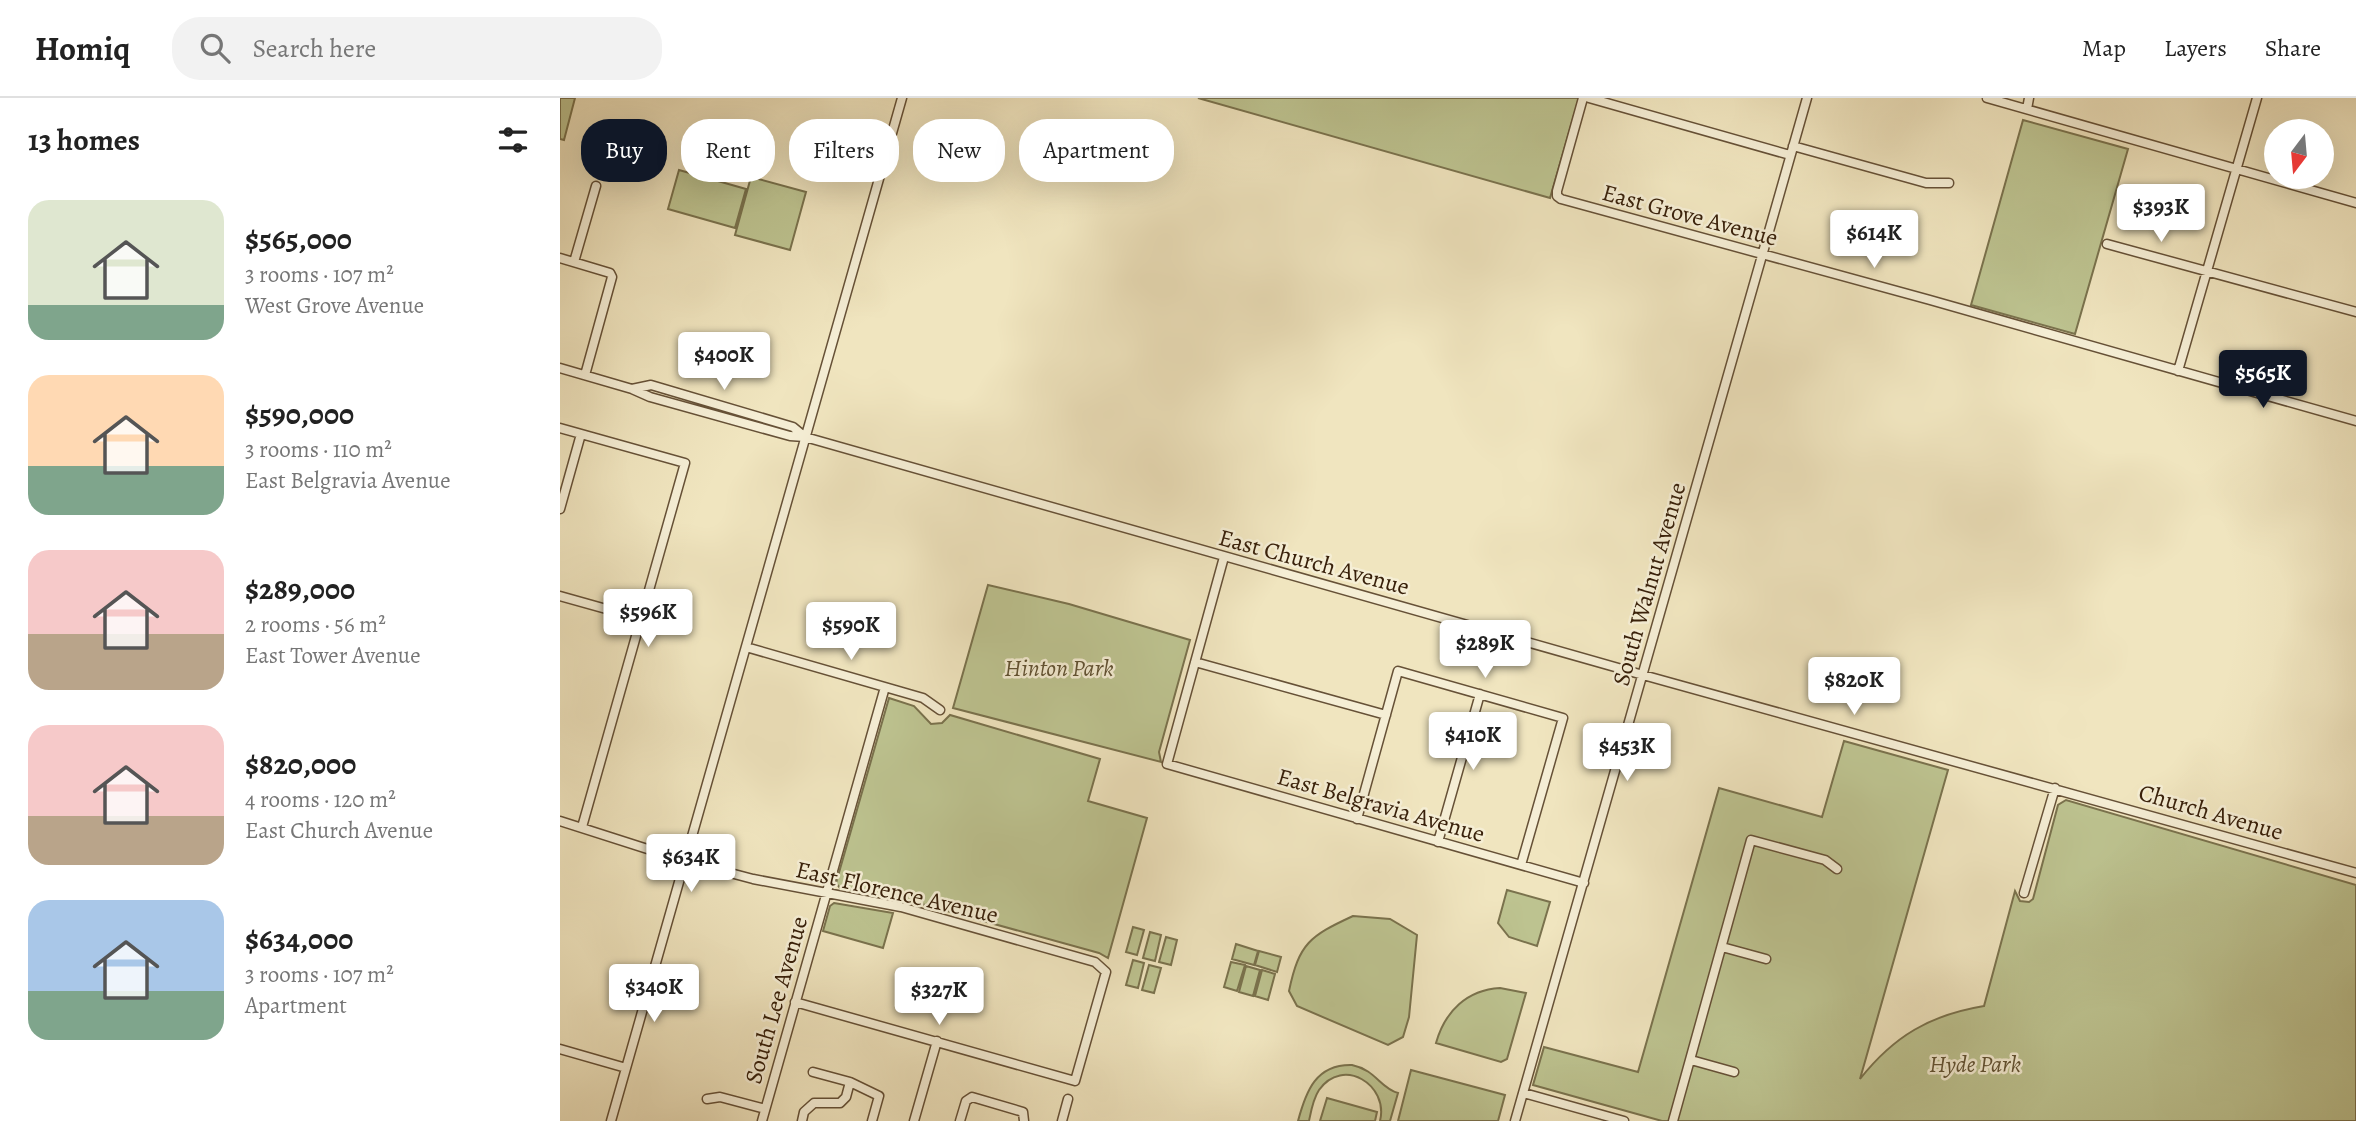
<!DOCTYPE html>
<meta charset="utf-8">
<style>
:root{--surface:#fff;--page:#f2f2f2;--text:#222;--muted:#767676;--line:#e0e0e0;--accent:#111827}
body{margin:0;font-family:Alegreya,serif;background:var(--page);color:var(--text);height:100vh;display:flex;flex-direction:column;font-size:26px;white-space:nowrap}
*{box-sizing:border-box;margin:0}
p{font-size:23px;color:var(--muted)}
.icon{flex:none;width:38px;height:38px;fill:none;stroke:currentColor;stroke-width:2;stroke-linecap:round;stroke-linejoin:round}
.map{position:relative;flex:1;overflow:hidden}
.sheet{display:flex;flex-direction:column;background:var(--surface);width:560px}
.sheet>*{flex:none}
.hud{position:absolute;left:21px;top:21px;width:665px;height:63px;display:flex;gap:14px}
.needle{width:46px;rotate:196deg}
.buttons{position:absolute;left:1704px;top:21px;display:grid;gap:14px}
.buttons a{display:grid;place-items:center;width:70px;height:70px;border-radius:50%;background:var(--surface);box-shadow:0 7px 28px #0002;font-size:35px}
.price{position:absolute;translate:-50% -60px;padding:0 16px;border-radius:7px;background:#fff;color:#222;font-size:23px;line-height:46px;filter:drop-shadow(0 2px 4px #0008)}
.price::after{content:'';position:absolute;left:50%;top:42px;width:21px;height:16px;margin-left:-10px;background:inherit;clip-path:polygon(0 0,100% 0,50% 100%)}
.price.selected{background:var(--accent);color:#fff}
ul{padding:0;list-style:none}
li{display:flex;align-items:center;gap:21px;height:175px;padding:0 28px}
li span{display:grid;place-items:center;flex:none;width:196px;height:140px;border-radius:21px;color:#555}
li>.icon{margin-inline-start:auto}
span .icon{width:84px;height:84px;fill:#fffc;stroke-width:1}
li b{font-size:30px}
h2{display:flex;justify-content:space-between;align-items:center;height:84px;padding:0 28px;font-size:30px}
.pill{padding:0 24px;border-radius:28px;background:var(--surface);box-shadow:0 7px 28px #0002;font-size:24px;line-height:63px}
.pill.selected{background:var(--accent);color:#fff}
header{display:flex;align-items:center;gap:42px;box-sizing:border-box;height:98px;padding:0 35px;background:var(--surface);border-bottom:2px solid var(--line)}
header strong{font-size:33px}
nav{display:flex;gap:38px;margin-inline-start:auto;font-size:24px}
.search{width:490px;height:63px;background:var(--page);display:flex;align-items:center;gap:18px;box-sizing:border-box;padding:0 24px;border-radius:28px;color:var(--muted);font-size:26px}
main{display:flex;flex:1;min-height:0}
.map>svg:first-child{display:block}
.green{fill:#bdc390;stroke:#7a724d;stroke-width:2}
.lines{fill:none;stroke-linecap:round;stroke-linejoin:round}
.minor-casing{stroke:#665137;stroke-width:11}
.minor{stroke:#f5eed5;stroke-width:8}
.labels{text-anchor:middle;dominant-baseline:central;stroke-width:5;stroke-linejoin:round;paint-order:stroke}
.street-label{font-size:24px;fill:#38200a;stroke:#f5eed5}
.park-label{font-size:24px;font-style:italic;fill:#605132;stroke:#f5eed5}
</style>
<header>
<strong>Homiq</strong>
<div class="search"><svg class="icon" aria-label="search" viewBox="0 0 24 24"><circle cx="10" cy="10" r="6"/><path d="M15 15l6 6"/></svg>Search here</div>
<nav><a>Map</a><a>Layers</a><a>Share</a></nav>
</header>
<main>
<section class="sheet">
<h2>13 homes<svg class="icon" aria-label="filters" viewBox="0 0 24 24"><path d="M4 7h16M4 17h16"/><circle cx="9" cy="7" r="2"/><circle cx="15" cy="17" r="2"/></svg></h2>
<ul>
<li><span style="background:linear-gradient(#dfe7d0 75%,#7fa58c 0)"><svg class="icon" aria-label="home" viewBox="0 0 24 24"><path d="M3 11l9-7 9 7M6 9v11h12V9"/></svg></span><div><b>$565,000</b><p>3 rooms · 107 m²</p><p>West Grove Avenue</p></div></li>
<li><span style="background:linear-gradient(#ffd9b3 65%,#7fa58c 0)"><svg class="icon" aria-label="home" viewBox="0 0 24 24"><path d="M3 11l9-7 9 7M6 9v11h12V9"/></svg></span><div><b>$590,000</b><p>3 rooms · 110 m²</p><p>East Belgravia Avenue</p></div></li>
<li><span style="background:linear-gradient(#f6c9c9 60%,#b9a48a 0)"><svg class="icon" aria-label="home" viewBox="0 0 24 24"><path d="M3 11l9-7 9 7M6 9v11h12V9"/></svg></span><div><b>$289,000</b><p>2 rooms · 56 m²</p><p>East Tower Avenue</p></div></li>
<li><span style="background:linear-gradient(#f6c9c9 65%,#b9a48a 0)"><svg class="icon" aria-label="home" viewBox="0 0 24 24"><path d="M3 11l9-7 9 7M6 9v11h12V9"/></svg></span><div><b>$820,000</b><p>4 rooms · 120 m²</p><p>East Church Avenue</p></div></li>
<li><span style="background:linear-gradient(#a9c7e8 65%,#7fa58c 0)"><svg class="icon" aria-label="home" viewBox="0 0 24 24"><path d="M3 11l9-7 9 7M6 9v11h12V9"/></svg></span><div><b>$634,000</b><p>3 rooms · 107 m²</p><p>Apartment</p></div></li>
</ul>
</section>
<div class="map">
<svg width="1796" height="1023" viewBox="0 0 1796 1023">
<rect width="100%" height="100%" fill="#f0e5bf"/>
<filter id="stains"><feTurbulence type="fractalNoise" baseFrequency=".00286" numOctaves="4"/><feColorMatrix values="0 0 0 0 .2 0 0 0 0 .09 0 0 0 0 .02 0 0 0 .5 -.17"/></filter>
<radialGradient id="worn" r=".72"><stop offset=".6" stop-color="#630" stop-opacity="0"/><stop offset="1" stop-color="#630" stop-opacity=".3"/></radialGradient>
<path class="green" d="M0,0H15L4,42L0,41Z
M638,0H1019L990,100Z
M1463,22L1568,51L1515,236L1411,207Z
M119,72L186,91L175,130L108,111Z
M191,79L246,94L230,152L175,137Z
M428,487L509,506L630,542L599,654L601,664L393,610Z
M329,600L354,608L371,626L382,625L390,617L540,661L528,703L587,720L548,860L539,855L340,800L280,790L276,785Z
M1284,643L1388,672L1300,981C1334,938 1370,917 1424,908L1455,793L1460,803L1469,804L1473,801L1498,707L1506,702L1796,787V1023H1102L973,987L984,949L1078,974L1159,690L1262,719Z
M947,792L990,804L977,848L949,839L938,825Z
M274,805L333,815L323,850L263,833L270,808Z
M793,818L830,821L857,837L849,919L843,939L828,947L737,908L729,893C739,845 750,838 793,818Z
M573,829L584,832L577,857L566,854Z
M590,834L601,837L595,863L583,860Z
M606,839L617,842L611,867L599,864Z
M676,846L698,853L694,867L672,861Z
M699,853L721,859L717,874L695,867Z
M573,862L584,865L578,890L566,887Z
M671,864L685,867L677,893L664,889Z
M589,867L601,870L594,895L582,892Z
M686,868L700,872L693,898L679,894Z
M702,872L715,876L708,902L695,898Z
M940,890L966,895L947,961L941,964L876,945C885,913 907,892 940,890Z
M792,967C816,972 820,990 838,995L830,1023H820C829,987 783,958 759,992C753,1001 751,1013 749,1023H738C746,993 756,966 792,967Z
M851,972L945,997L938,1023H838Z
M767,1000L817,1014L815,1023H760Z"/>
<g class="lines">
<g class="minor-casing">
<path id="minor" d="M1023,0L997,93V98L1001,101L1370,202L1796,323
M1029,0L1230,57
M1427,0L1796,105
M1467,11L1469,0
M1233,48L1366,85H1389
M1547,146L1796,214
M0,160L50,175L52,179L25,277
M14,164L36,88
M0,270L72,291L90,299L230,338L245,339L1083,577L1796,775
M1618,273L1697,0
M72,291L91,287L233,329L245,339
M0,330L125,365L22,729
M0,411L21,336
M664,459L607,666L1024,785
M0,498L82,521
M186,549L363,600L380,612
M635,564L826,617
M797,721L838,573L1003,620L961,767
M0,723L125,763L193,781L341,809L535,864L546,874L515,983L235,904
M878,744L920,596
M1464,795L1495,690
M1162,849L1206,861
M0,951L66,970
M1131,962L1174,974
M253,974L290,984L319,998L312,1023
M964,995L1064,1023
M147,1001L160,999L205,1011
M51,1023L342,0
M202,1023L325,589
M242,1023L244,1014L254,1005H280L286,999L290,984
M354,1023L377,943
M400,1023L406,1003L412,999L463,1014L464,1023
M502,1023L508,1001
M955,1023L1247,0
M1113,1023L1191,742L1265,762L1277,771"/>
</g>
<use href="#minor" class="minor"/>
</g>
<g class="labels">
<g class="street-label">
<text transform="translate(1130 117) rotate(15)">East Grove Avenue</text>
<text transform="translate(754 464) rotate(15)">East Church Avenue</text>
<text transform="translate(1089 486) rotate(-74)">South Walnut Avenue</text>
<text transform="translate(821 707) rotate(16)">East Belgravia Avenue</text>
<text transform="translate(1651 714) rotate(16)">Church Avenue</text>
<text transform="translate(337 794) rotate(13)">East Florence Avenue</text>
<text transform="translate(216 902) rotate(-74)">South Lee Avenue</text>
</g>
<g class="park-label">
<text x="499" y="570">Hinton Park</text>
<text x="1415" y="966">Hyde Park</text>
</g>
</g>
<rect width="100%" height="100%" filter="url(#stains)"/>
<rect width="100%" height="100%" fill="url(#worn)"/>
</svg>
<div class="buttons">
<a><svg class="needle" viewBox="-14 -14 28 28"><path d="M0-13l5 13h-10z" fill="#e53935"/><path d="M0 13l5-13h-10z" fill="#767676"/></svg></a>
</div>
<b class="price" style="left:1601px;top:146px">$393K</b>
<b class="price" style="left:1314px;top:172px">$614K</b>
<b class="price" style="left:164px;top:294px">$400K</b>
<b class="price selected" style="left:1703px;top:312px">$565K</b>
<b class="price" style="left:88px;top:551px">$596K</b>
<b class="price" style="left:291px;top:564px">$590K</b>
<b class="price" style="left:925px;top:582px">$289K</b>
<b class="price" style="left:1294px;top:619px">$820K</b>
<b class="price" style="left:913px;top:674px">$410K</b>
<b class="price" style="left:1067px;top:685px">$453K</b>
<b class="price" style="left:131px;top:796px">$634K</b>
<b class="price" style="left:94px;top:926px">$340K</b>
<b class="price" style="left:379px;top:929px">$327K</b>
<div class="hud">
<a class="pill selected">Buy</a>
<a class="pill">Rent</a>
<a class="pill">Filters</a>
<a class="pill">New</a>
<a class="pill">Apartment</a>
</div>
</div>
</main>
